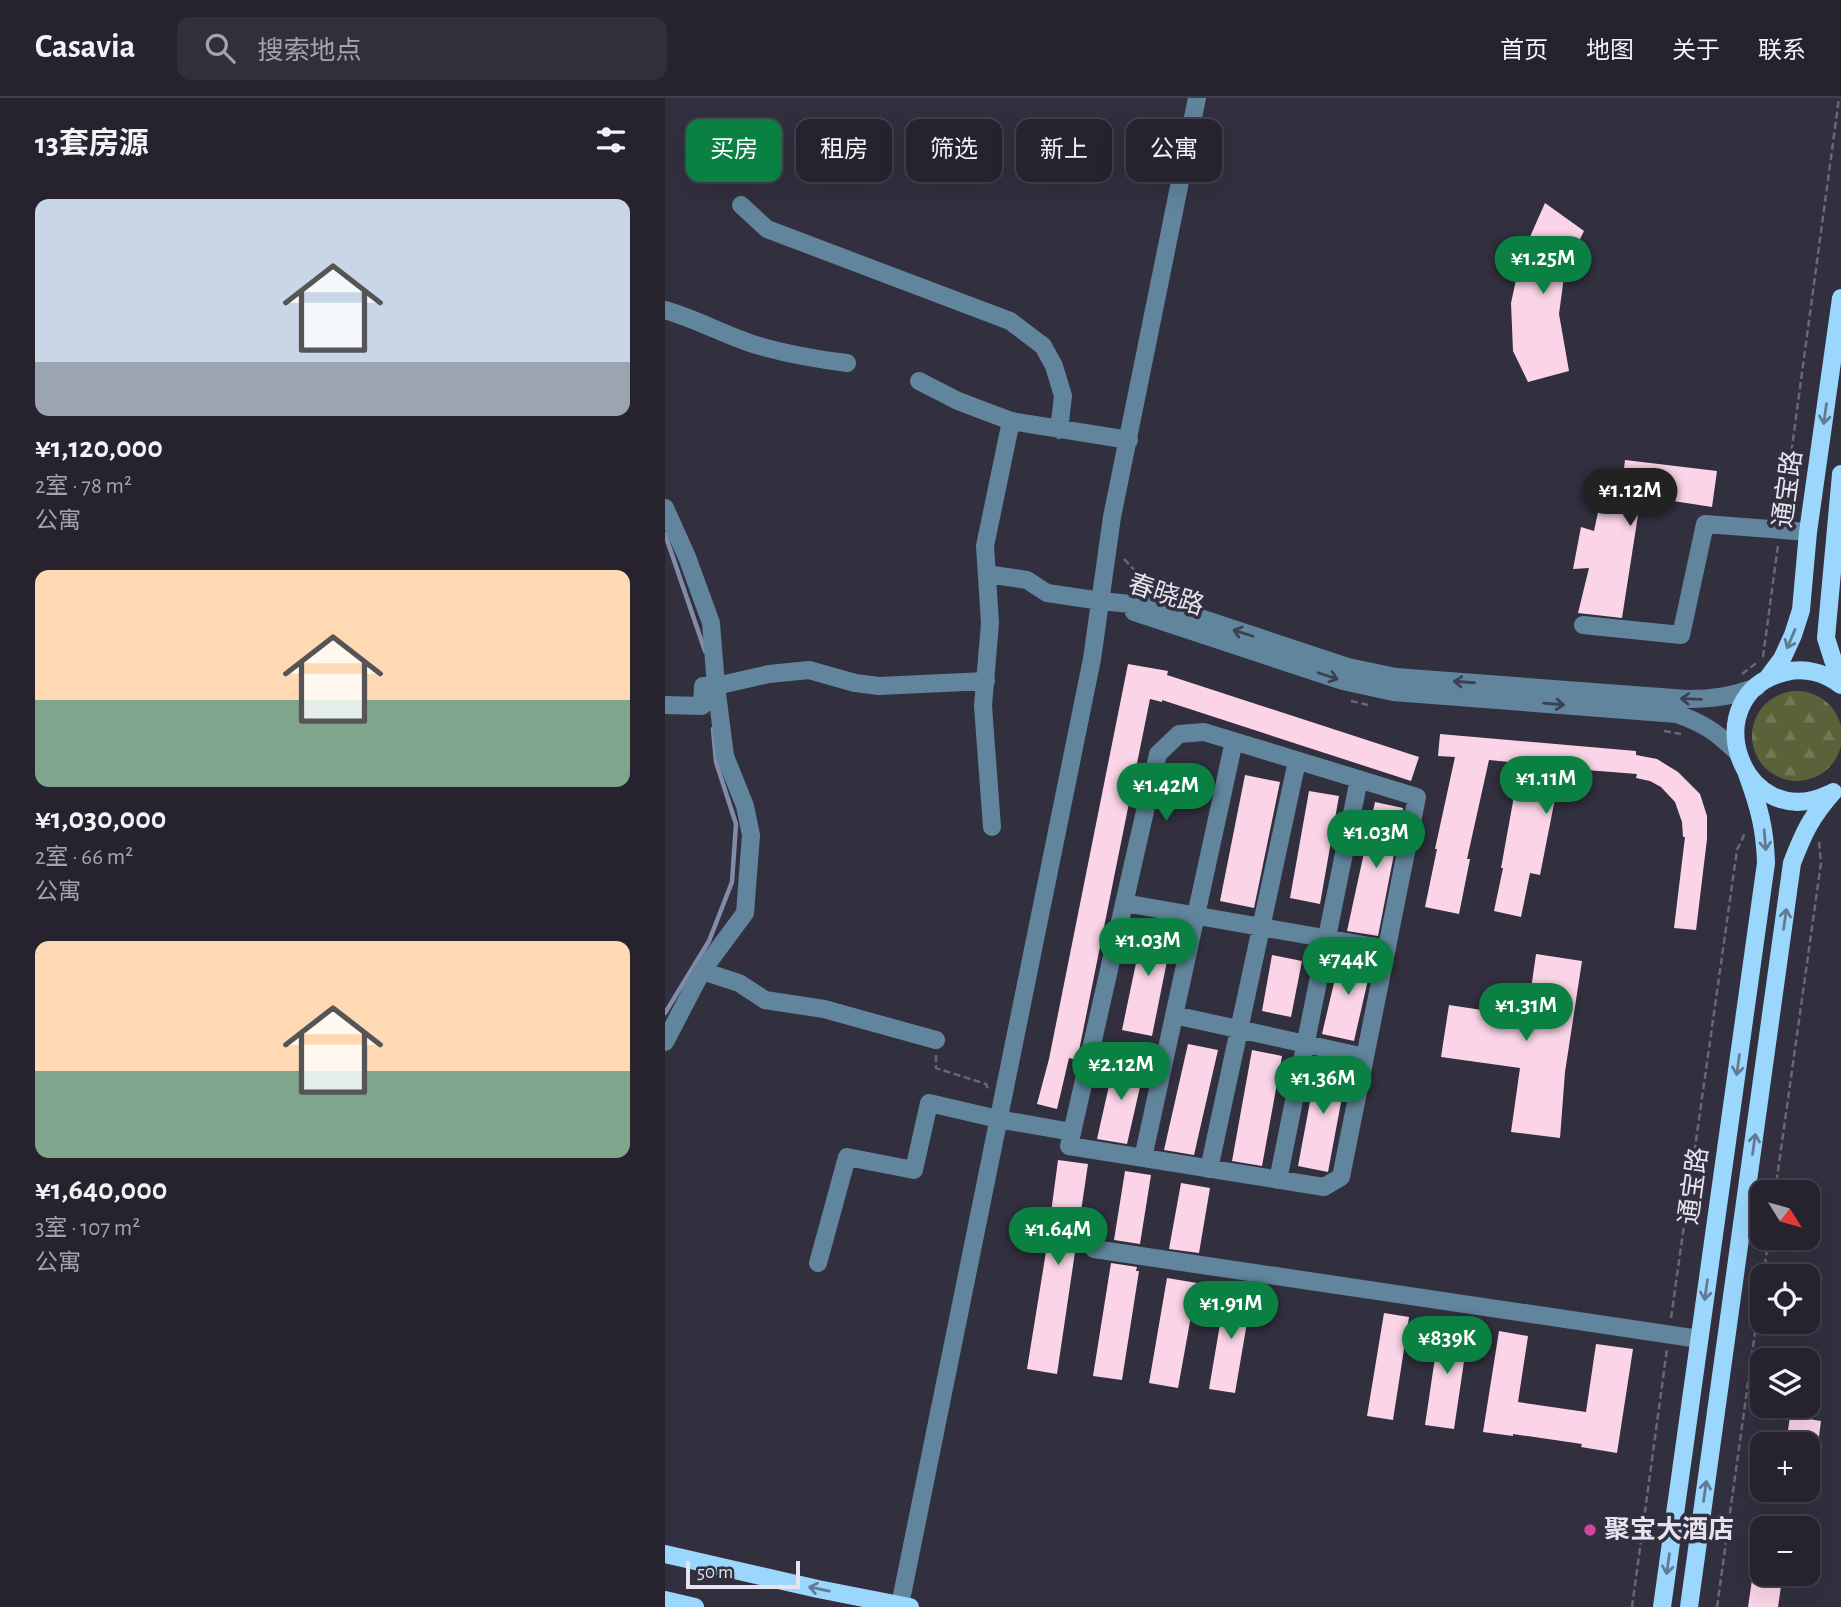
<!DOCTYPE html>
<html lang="zh">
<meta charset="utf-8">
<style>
:root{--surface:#26232f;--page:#322f3b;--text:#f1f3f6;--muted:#a4a4aa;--line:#42404b;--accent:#0b8043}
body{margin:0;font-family:"Alegreya Sans","Noto Sans SC",sans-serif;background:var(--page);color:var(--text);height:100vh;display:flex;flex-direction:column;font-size:26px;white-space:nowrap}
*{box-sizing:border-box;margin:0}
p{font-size:23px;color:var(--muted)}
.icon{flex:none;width:38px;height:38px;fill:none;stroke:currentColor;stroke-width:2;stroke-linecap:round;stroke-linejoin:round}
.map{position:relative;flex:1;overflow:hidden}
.details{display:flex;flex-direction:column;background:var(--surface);width:665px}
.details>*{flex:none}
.banner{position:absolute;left:21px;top:21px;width:665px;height:63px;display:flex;gap:14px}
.needle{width:46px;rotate:127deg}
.controls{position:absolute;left:1085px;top:1082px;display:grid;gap:14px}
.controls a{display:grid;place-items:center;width:70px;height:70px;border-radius:14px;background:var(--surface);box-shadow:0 7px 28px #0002,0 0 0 2px var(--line);font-size:35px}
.scale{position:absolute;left:21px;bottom:18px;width:114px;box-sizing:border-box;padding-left:7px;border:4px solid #e5e3ee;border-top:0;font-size:19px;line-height:24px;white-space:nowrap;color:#e5e3ee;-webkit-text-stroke:5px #322f3f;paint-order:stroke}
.price{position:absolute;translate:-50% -60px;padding:0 16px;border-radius:24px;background:var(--accent);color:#fff;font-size:23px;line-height:46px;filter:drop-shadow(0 2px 4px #0008)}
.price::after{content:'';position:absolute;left:50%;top:42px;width:21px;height:16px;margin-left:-10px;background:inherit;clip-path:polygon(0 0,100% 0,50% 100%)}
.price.selected{background:#222;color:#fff}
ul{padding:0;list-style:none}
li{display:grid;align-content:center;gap:14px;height:371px;padding:0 35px}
li span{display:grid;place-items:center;height:217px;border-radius:14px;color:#555}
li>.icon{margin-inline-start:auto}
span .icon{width:126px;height:126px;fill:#fffc;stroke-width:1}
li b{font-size:30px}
h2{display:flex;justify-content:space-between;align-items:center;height:84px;padding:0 35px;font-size:30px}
.pill{padding:0 24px;border-radius:14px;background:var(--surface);box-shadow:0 7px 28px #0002,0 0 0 2px var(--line);font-size:24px;line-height:63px}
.pill.selected{background:var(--accent);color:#fff}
header{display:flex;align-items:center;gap:42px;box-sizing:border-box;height:98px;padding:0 35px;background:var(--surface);border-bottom:2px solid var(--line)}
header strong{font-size:33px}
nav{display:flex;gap:38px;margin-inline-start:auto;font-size:24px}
.search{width:490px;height:63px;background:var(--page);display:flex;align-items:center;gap:18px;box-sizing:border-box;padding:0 24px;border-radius:14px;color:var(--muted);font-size:26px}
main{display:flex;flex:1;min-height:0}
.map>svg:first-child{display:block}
.forest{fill:url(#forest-firs)}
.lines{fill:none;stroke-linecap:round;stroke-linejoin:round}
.stream{stroke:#818ca9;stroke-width:4.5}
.building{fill:#fbd5e7}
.path{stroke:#696775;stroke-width:2.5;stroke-dasharray:7 3.5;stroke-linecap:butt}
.minor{stroke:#61859c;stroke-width:18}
.major{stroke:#9bd7fd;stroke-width:18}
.oneway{stroke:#617b94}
.oneway2{stroke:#3b4052}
.hotel-dot{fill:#d1479c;stroke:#322f3f;stroke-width:2.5}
.labels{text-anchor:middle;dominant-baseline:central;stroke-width:7;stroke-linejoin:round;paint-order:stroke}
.street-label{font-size:26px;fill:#e5e3ee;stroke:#322f3f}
.poi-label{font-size:26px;font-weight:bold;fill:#e5e3ee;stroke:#322f3f;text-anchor:start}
</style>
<header>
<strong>Casavia</strong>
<div class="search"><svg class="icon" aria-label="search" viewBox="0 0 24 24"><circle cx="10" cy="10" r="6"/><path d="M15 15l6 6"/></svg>搜索地点</div>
<nav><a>首页</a><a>地图</a><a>关于</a><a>联系</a></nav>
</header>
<main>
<section class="details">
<h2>13套房源<svg class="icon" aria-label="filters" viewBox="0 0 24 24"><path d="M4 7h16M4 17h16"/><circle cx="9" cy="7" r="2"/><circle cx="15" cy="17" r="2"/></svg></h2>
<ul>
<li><span style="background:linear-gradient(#c9d6e8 75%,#9aa5b1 0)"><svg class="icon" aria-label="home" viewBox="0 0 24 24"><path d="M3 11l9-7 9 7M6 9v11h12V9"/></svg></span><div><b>¥1,120,000</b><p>2室 · 78 m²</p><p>公寓</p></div></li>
<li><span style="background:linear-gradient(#ffd9b3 60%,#7fa58c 0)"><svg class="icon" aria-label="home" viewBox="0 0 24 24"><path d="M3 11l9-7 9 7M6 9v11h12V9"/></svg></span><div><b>¥1,030,000</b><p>2室 · 66 m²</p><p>公寓</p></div></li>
<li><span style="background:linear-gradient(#ffd9b3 60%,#7fa58c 0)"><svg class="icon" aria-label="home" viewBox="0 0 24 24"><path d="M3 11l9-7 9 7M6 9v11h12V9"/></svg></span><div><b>¥1,640,000</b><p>3室 · 107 m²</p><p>公寓</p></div></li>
</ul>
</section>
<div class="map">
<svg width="1176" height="1509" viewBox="0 0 1176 1509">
<defs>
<pattern id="forest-firs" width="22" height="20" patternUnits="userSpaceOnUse" patternTransform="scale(1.75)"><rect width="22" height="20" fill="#5b6138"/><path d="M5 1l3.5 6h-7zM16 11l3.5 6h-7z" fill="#727855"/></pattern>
</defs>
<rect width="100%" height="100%" fill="#322f3f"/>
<path class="forest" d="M1087 638a45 45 0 1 1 90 0a45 45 0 1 1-90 0Z"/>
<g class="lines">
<path class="stream" d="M0,436L40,553
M0,915L44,843L67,784L71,726L51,664L48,631"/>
</g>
<path class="building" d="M880,105L919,133L900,171L894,216L904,273L863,284L848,253L846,205L856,159Z
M960,362L1052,373L1047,409L976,398L957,520L913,515L924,470L908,471L916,429L929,433L939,386L957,387Z
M463,566L503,573L502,577L754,659L746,683L497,602V604L485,601L417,938L412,962L404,960L392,1011L372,1006L384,961Z
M775,636L971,653V657L992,661L1013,674L1035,696L1042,718V741L1031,832L1009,830L1020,739H1018L1017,724L1010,704L996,689L985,683L971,680L972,676L896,670L875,777L865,775L856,819L829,813L838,770H836L855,665L824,662L802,761H805L794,816L760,809L772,751H770L790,659L773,658Z
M580,677L615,684L589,810L555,803Z
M644,693L674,698L655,806L625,800Z
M710,704L738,710L713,838L682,833Z
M480,822L509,828L487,938L457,932Z
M676,855L708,860L689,943L657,936Z
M871,856L917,863L900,974L895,1040L846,1034L855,970L776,959L784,907L862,919Z
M607,857L637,863L626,919L597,913Z
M523,946L553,952L529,1057L499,1052Z
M587,952L617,958L597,1068L567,1063Z
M450,961L480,967L462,1046L432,1041Z
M653,961L683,967L663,1074L633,1068Z
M393,1062L423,1066L392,1276L362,1271L380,1160Z
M460,1073L486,1077L475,1146L449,1142Z
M516,1085L545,1090L534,1155L504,1151Z
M446,1165L472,1169L471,1173H474L457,1282L428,1278Z
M502,1180L532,1185L513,1290L484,1285Z
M561,1191L587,1195L570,1295L544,1291Z
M719,1215L744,1219L728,1322L702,1318Z
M775,1226L804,1230L789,1331L760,1327Z
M834,1233L863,1238L853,1304L921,1314L931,1246L968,1251L952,1355L916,1349L917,1346L848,1336V1338L818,1334Z
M1125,1318L1156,1323L1153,1346H1121Z
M1111,1391H1146L1144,1403L1111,1399Z
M1088,1475H1118L1113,1509H1083Z"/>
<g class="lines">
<path class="path" d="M1118,416L1174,0
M459,461L488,492
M1098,559L1113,447
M1077,576L1094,563
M686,603L703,607
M999,633L1016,636
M271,957V970L321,986L323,991
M1110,1094L1156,765L1154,743
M1098,1178L1104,1139
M1006,1220L1072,752L1081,733
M967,1509L1002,1251
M1052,1509L1097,1184"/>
<path class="minor" d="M76,107L102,131L345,223L378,248L389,268L398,298L394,332
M0,212C31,221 60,237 91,247C121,256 151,261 182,265
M254,283L293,303L346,323L464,342
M0,410L22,459L46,525L51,588L60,658L80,708L86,737L80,815L37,873L0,944
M322,476L362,482L382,495L436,503L505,510L683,569L731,579L1022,601C1049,601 1067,598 1092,589
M469,514L678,583L728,594L1012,616C1040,626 1051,634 1072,654
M918,527L1016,537L1040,426L1143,434
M0,607L37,608L38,588H51L104,576L144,572L190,585L214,588L321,583
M539,634L752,699L676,1079L659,1089L404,1048L493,656L514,636Z
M327,729L318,608L325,525L320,448L346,323
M459,805L722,851
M37,873L74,885L100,902L159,911L271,942
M509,917L700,959
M478,1060L569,643
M544,1071L632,663
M613,1082L694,681
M429,1151L1034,1241
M153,1165L182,1059L249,1072L264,1005L333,1021L407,1034
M235,1507L427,561L447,419L532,0"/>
<path class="major" d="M1176,376L1161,540L1168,562L1176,581
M1102,581L1117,561L1128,537L1136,512L1143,434L1176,200
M1164,696C1076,738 1028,596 1121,574C1140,569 1160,575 1176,587
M0,1456L153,1491L245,1509
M0,1502L30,1509
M997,1509L1101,765C1100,730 1094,709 1082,676
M1024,1509L1127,765C1139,734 1146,719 1168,694"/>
</g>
<defs><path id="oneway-shaft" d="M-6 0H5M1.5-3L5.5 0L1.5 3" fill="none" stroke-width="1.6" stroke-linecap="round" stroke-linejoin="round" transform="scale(1.75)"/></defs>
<g class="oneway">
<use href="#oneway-shaft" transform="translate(1160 316) rotate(98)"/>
<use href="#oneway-shaft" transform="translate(1126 541) rotate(113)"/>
<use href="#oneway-shaft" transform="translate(1100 742) rotate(85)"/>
<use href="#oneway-shaft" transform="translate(1120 821) rotate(-82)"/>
<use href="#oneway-shaft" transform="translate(1073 967) rotate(98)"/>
<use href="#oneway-shaft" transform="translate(1089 1046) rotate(-82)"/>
<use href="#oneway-shaft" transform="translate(1041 1192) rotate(98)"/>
<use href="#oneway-shaft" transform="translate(1040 1393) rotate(-82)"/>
<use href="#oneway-shaft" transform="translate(1003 1466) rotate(98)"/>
<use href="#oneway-shaft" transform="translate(154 1491) rotate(-168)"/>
</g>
<g class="oneway2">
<use href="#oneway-shaft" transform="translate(578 535) rotate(-162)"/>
<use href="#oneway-shaft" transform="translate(663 578) rotate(18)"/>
<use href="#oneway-shaft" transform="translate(799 584) rotate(-176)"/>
<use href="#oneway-shaft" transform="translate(1026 601) rotate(-178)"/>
<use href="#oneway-shaft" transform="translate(889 606) rotate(5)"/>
</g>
<circle class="hotel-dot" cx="925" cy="1432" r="7"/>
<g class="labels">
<g class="street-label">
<text transform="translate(1123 391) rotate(-82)">通宝路</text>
<text transform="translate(501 497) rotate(18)">春晓路</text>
<text transform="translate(1029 1088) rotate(-82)">通宝路</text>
</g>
<g class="poi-label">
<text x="939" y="1432">聚宝大酒店</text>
</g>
</g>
</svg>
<div class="controls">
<a><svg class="needle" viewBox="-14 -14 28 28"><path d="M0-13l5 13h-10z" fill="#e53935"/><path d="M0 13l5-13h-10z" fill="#a4a4aa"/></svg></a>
<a><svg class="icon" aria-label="locate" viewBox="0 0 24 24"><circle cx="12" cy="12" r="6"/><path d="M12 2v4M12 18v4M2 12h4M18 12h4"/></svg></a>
<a><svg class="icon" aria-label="layers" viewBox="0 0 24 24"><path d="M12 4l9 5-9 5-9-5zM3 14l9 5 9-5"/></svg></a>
<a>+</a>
<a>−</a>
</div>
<div class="scale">50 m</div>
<b class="price" style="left:878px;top:198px">¥1.25M</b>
<b class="price selected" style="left:965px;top:430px">¥1.12M</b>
<b class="price" style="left:881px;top:718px">¥1.11M</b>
<b class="price" style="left:501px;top:725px">¥1.42M</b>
<b class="price" style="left:711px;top:772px">¥1.03M</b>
<b class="price" style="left:483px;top:880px">¥1.03M</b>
<b class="price" style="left:683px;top:899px">¥744K</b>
<b class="price" style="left:861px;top:945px">¥1.31M</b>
<b class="price" style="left:456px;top:1004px">¥2.12M</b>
<b class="price" style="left:658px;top:1018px">¥1.36M</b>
<b class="price" style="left:393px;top:1169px">¥1.64M</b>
<b class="price" style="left:566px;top:1243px">¥1.91M</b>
<b class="price" style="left:782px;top:1278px">¥839K</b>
<div class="banner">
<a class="pill selected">买房</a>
<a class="pill">租房</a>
<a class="pill">筛选</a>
<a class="pill">新上</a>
<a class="pill">公寓</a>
</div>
</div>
</main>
